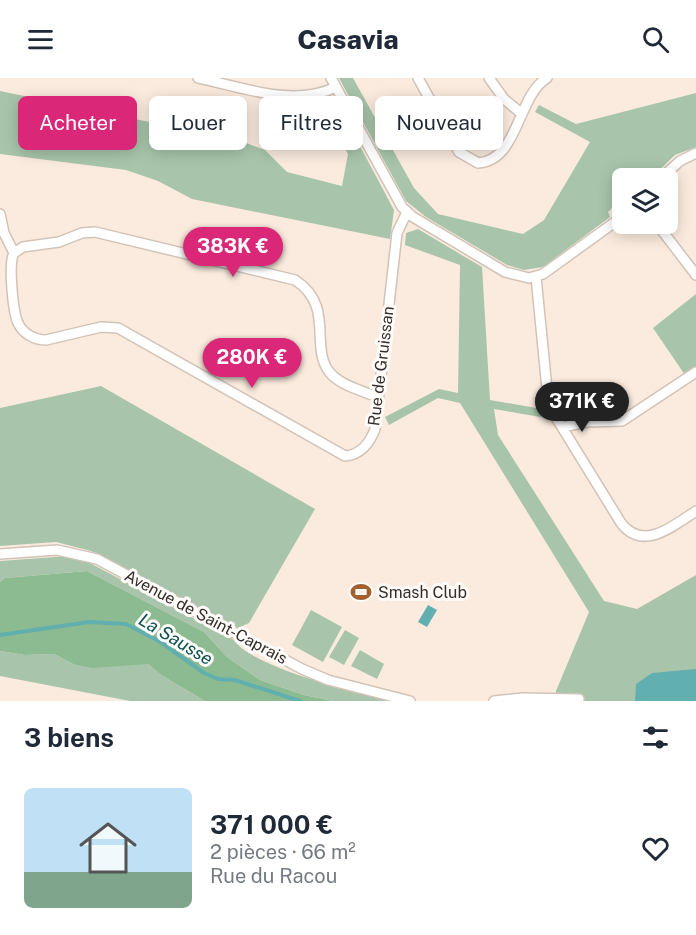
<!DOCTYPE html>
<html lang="fr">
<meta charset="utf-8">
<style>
:root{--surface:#fff;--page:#f2f2f3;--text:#1f2937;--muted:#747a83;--line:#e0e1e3;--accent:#db2777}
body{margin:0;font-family:"Public Sans",sans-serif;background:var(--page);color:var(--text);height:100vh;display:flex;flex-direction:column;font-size:22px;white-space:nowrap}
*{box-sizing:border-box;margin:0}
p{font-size:20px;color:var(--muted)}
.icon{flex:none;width:33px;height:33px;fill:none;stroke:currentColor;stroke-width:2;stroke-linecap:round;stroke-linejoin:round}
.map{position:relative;height:623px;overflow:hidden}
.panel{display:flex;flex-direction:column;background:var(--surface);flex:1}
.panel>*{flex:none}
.banner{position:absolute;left:18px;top:18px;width:660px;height:54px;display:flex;gap:12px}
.fabs{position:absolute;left:612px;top:90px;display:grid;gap:12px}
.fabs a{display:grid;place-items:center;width:66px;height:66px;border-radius:9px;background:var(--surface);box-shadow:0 3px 15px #0003;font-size:30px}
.price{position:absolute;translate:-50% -51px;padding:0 14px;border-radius:21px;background:var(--accent);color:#fff;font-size:20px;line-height:39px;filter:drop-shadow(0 2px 3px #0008)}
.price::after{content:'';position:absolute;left:50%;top:36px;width:18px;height:14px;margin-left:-9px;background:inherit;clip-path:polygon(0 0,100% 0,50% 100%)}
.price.active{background:#222;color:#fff}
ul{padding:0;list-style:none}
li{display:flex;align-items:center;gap:18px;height:150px;padding:0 24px}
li+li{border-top:2px solid var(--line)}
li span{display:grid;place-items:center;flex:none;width:168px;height:120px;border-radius:9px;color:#555}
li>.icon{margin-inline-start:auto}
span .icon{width:72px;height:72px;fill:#fffc;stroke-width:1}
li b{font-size:26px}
h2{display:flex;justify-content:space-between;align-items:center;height:72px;padding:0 24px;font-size:26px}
.tag{padding:0 21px;border-radius:9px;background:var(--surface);box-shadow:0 3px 15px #0003;font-size:21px;line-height:54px}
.tag.active{background:var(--accent);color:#fff}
header{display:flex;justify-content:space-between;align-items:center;height:78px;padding:0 24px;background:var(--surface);font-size:27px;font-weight:800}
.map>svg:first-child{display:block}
.green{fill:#a8c5ab}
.forest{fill:#8dbb91}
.water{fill:#61afae}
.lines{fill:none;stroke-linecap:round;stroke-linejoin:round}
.stream{stroke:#61afae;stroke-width:4}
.street-casing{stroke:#d2c3b7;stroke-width:12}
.street{stroke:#fff;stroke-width:9}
.labels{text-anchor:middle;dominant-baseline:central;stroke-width:6;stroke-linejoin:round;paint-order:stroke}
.street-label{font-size:16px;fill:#342e2a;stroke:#fefbf9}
.poi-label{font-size:16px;fill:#342e2a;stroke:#fefbf9;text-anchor:start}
.water-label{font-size:18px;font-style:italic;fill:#0a5152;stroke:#fefbf9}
</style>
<header><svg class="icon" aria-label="menu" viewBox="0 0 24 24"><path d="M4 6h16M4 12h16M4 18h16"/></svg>Casavia<svg class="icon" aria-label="search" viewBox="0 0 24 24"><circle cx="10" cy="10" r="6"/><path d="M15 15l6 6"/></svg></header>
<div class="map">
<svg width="696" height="623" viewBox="0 0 696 623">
<rect width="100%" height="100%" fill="#fbebdf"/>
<path class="green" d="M339,0H353L414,110L438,136L523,156L544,142L590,64L535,34L539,27L576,46L696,15V69L675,77L651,100H622V120L608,134L610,139L543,189L524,192L507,187L426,139L406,123Z
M0,13L241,63L265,72L287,94L342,108L348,76L323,32L331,33L345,40L394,132L390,161L192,121L158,103L126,92L0,76Z
M418,151L482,189L490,322L542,331L546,340L494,331L498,357L604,523L637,531L696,497V623H555L556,613L589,534L460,325L438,320L389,347L385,339L439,311L458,315L460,187L405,167L406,155Z
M696,216V290L685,297L653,250Z
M101,308L315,431L249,545L238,550L91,473L56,464L0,468V330Z
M69,478L90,485L234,562C253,590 359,616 394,623H333L304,617L260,602L227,579L204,554L87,493L5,500L0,504V483Z
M311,532L342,549L323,584L292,567Z
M345,552L359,560L344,587L329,579Z
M360,572L384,586L377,601L351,588Z
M0,573L25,577L54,576L73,586H148L161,597L205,623H130L0,598Z"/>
<path class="forest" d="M87,493L204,554L227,579L260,602L304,617L333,623H205L161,597L148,586L92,590L73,586L54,576L25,577L0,573V504L5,500Z"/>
<path class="water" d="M428,527L437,532L427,549L418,544Z
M696,591V623H635L636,606L652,595Z"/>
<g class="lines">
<path class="stream" d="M0,557L89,544L126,546L159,563L204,595L218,601L235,602L300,623"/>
<g class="street-casing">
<path id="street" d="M198,0C243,9 293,30 336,9
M331,0L402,129L413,139L505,194L529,200L543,196L622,139
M418,0L459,74L478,85C519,82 517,18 547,0
M489,0L504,21L522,36
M661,100L680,83L696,75
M0,136L4,155L14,175C8,185 13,234 18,245C23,256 35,262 46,262L101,249L118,250L345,378C360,377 370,365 375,351L397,155L407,134
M657,146L696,197
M14,175L23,169L59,164L82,155L95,154L295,202C337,229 307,272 332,297C343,308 363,313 377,319
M536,199L548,321L552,333L621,445C643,474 673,448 696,433
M562,349L587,344L622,343L696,294
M0,476L57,472L97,481L302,591L328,602L410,623
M494,623L522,620L579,621"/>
</g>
<use href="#street" class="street"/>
</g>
<defs>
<g id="stadium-bare" transform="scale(1.62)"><path d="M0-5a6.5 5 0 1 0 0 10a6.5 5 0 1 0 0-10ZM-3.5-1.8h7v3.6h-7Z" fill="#a2602d" stroke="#fefbf9" stroke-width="2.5" paint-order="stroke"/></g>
</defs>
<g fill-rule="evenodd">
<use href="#stadium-bare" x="361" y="514"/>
</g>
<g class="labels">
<g class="street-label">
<text transform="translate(381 288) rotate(-83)">Rue de Gruissan</text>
<text transform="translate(206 539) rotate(28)">Avenue de Saint-Caprais</text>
</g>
<g class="poi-label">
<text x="378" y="514">Smash Club</text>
</g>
<g class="water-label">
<text transform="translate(176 561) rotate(31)">La Sausse</text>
</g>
</g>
</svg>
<div class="fabs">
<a><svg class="icon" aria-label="layers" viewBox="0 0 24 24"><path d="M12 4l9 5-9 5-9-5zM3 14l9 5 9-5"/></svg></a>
</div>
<b class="price" style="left:233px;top:200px">383K €</b>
<b class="price" style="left:252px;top:311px">280K €</b>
<b class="price active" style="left:582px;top:355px">371K €</b>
<div class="banner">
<a class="tag active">Acheter</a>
<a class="tag">Louer</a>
<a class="tag">Filtres</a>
<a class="tag">Nouveau</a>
</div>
</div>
<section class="panel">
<h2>3 biens<svg class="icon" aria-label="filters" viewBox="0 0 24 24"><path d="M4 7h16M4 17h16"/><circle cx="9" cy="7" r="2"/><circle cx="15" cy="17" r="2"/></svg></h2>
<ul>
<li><span style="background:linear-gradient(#bfe0f5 70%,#7fa58c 0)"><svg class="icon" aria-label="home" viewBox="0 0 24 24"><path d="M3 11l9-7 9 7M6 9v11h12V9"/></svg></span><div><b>371 000 €</b><p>2 pièces · 66 m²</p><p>Rue du Racou</p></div><svg class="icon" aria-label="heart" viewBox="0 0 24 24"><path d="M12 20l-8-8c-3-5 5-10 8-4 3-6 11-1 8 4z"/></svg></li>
</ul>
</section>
